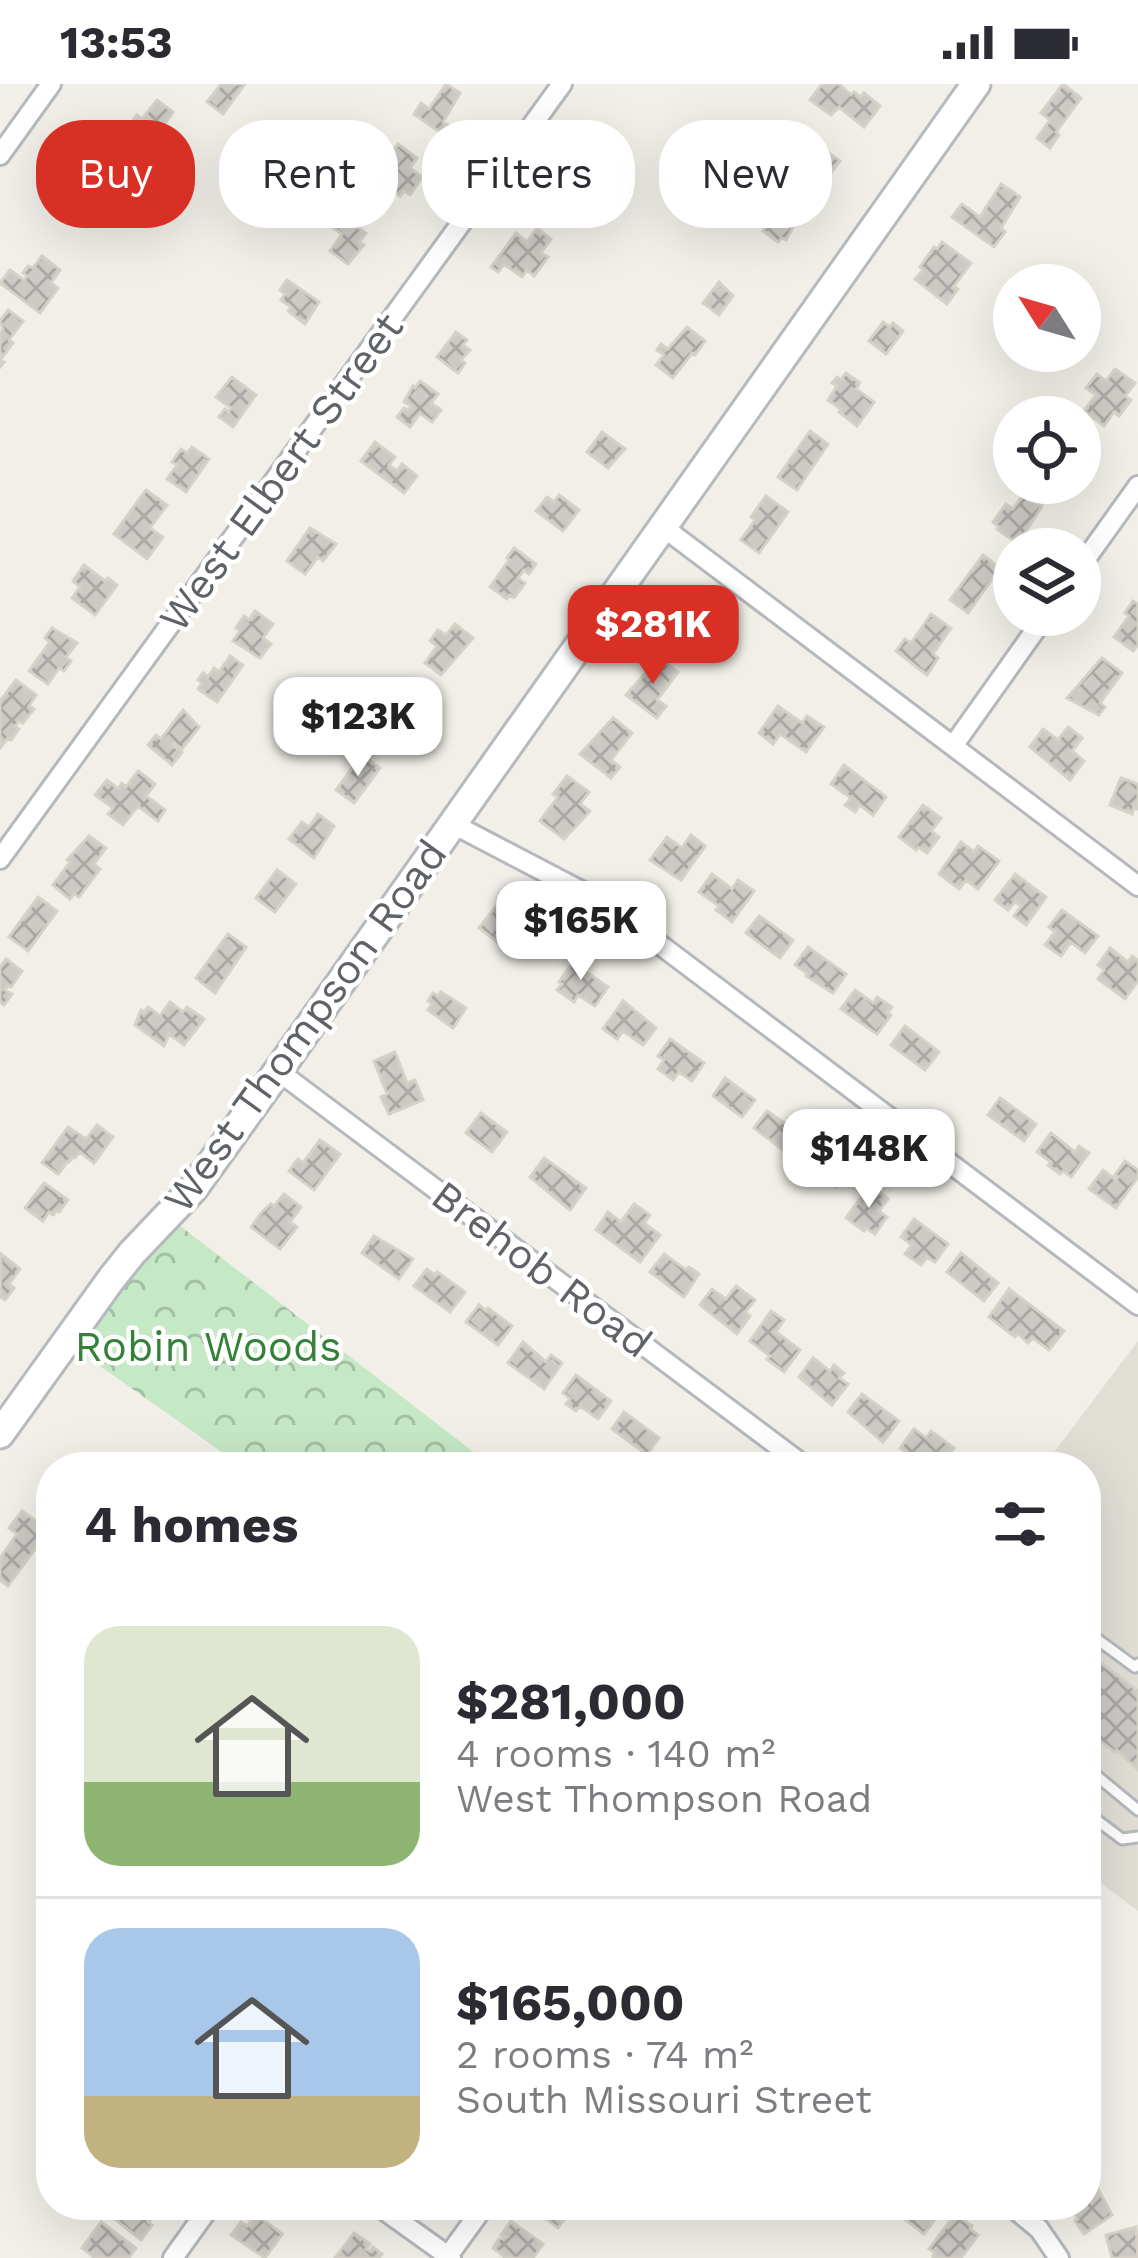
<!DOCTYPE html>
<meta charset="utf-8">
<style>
:root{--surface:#fff;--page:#f2f2f3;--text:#2b2b33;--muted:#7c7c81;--line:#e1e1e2;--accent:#d93025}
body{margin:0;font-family:"Work Sans",sans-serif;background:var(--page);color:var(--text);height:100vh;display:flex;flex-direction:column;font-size:45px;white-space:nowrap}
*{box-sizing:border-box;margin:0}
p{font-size:39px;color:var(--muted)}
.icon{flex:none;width:66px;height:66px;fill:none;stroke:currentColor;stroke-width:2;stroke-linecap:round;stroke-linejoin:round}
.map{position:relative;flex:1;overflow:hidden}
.sheet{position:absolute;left:36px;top:1368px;width:1065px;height:768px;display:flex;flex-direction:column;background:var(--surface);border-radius:48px;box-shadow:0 12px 48px #0002}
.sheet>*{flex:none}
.hud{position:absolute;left:36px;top:36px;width:1068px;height:108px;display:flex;gap:24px}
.needle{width:78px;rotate:307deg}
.controls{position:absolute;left:993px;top:180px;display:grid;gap:24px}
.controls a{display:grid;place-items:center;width:108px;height:108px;border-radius:50%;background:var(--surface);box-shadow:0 12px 48px #0002;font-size:60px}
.price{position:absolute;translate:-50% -102px;padding:0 27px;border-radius:24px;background:#fff;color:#222;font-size:39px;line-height:78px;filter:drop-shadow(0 3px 6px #0008)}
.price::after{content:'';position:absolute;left:50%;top:72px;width:36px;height:27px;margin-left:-18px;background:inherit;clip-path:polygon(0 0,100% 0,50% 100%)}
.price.active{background:var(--accent);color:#fff}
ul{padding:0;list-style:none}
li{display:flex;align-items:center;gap:36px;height:300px;padding:0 48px}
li+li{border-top:3px solid var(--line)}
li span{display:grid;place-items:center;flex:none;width:336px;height:240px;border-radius:36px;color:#555}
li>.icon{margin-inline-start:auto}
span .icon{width:144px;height:144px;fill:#fffc;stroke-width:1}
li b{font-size:51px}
h2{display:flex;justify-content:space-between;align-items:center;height:144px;padding:0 48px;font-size:51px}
.chip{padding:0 42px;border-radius:48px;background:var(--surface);box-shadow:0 12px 48px #0002;font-size:42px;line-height:108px}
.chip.active{background:var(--accent);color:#fff}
.status{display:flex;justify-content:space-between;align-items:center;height:84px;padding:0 60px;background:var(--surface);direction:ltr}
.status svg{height:33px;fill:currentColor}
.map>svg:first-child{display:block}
.education{fill:#e1ded6}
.forest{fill:url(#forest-crowns)}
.building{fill:url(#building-cross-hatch);stroke:#d6d1c6;stroke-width:3}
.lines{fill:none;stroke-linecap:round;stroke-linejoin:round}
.service-casing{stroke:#b5b8bc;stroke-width:15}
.minor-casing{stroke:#b5b8bc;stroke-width:24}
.secondary-casing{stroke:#b6babf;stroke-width:33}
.service{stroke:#fff;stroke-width:9}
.minor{stroke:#fff;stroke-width:18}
.secondary{stroke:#fff;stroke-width:27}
.labels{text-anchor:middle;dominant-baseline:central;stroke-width:9;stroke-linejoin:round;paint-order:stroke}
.street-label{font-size:42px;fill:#5f6368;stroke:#fff}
.park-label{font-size:42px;fill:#348238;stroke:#fff}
</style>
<div class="status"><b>13:53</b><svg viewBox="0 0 49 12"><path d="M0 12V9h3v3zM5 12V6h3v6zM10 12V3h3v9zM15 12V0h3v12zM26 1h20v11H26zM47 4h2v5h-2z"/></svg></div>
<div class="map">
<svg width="1138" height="2174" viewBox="0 0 1138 2174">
<defs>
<pattern id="forest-crowns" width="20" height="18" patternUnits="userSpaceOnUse" patternTransform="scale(3)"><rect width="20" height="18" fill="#c5e8c5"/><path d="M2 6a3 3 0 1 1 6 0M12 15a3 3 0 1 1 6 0" fill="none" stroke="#a3c0a4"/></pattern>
<pattern id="building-cross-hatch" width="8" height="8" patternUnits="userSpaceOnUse" patternTransform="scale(3)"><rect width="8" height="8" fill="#cccac5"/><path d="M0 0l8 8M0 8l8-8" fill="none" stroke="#a9a8a4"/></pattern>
</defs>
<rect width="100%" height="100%" fill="#f1efe8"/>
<path class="education" d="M1138,1257V1827L1086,1788V1383H1043Z"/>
<path class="forest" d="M175,1138L493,1383H243L76,1265Z"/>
<path class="building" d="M221,0H245L223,30L207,18Z
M446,0L460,9L443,38L450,42L444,51L414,30L421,19L429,25Z
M822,0H839L851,11L854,8L861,13L864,9L880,22L864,43L839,23L831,31L810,16Z
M1063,0L1081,14L1056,48L1059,51L1050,64L1037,54L1050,36L1041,29Z
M157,16L173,28L150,63L126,46L137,31L142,35Z
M596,46L621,66L611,81L584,63Z
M398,60L417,74L410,84L422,93L410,111L404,107L400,112L390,105L394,100L378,86L383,80L378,76L383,70L388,73Z
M822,64L840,77L824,98L820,95L810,107L798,99L802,93L791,86L801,72L811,79Z
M116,72L123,77L127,73L146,87L137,99L127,92L113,111L104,104L109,97L101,91Z
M565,90L599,115L589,128L577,119L574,122L553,106Z
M1001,100L1020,113L1001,144L1005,148L994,163L952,133L962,120L980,133Z
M778,117L787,123L785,126L790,130L788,132L796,138L786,156L782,154L778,158L763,147L778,126L774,123Z
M340,130L366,149L359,158L364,161L348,180L330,167L342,150L331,142Z
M537,144L551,155L541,169L548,173L534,192L527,186L522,193L504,180L498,188L491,183L516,149L527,158Z
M942,158L971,179L954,202L958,205L947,220L915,195L923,186L920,183L934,163L937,165Z
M42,172L60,186L51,199L58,204L40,229L0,199L10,186L24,196L27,192L23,189L28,182L33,184Z
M287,196L319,218L305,240L288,227L291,223L281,216L285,210L280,206Z
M719,198L733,212L719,231L703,219Z
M8,226L23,237L9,256L13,259L0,276L4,278L0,283V249L3,245L0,237Z
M883,238L890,243L893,239L903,247L886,270L869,257Z
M687,243L705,257L695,271L692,269L673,294L656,281L664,271L657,266L661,260L668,265Z
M456,248L467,256L463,261L470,266L461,276L465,279L458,289L437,273Z
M1115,285L1135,299L1125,312L1131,316L1119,332L1114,328L1104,342L1084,327L1096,311L1086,304L1097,290L1106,297Z
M846,289L860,299L856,305L874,318L857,342L839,328L841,325L828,316L837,302L832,299L837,293L841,296Z
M232,293L256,311L233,343L219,333L225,325L229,328L231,324L216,313Z
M420,297L438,310L431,319L441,326L432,338L420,329L410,343L397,333L404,324L407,326L411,322L404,318L413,302L415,304Z
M810,347L828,360L797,406L778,393Z
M602,348L625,365L608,384L587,368Z
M375,358L395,373L389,381L397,387L402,380L417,392L404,409L361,377Z
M192,363L209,375L186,408L167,395L177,381L172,378L181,365L187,369Z
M146,406L167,421L150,444L163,453L147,475L114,450Z
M1024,410L1042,422L1018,460L997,445L999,443L993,438L1006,420L1013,425Z
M559,411L579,426L563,447L536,427L547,413L554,418Z
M766,412L788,428L759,469L741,456L755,436L751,433Z
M310,444L336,460L323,477L318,473L305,490L287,477Z
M514,464L536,480L529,490L524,486L518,494L525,499L514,514L510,511L507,515L490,503L509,476L507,474Z
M983,471L1000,484L968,529L950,516Z
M84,481L105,497L108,494L117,501L95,531L72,514L80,503L73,497Z
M705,514L727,530L704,561L710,566L704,573L699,569L695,573L669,554Z
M1133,517L1138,520V561L1133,567L1114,553L1129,532L1125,529Z
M255,527L273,540L263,554L271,560L260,574L233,557L240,547L236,544L244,532L249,536Z
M931,530L951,544L933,570L938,574L927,591L896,567L905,555L911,559Z
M455,540L473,554L441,591L425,579L437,562L430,557L438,546L446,551Z
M52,544L77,559L66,573L71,577L64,587L59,584L48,600L29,587L50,558L45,554Z
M230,572L243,581L217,618L198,605L202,599L198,596L203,589L208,593L214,584L219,588Z
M659,574L678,588L657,616L666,622L657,634L626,611Z
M1102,574L1122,589L1100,619L1105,623L1099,631L1067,614Z
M16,596L36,611L29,622L34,625L23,639L19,637L15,643L19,645L11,656L8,654L0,664V617Z
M414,602L427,612L422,620L425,622L419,630L416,628L411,635L414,637L404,650L381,633L403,606L408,610Z
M778,622L802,639L807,632L824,643L806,668L780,650L773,660L759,649Z
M183,626L199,643L182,665L174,659L172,661L182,668L172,681L148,661L156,651L161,655Z
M613,634L632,649L611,676L620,683L611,694L580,670Z
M1068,643L1082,654L1072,667L1084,677L1070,696L1030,663L1043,645L1058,656Z
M362,671L380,684L354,719L336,706Z
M844,681L886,713L873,731L860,721L855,728L845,721L851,714L831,700Z
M138,687L155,700L146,712L165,726L158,737L138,722L123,741L108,730L113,724L95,711L107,696L118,705L122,699L126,703Z
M567,692L589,708L580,720L590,727L564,755L540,737L558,713L553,710Z
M1121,694L1138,700V725L1134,723L1132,730L1110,721Z
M923,721L941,734L931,747L939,753L927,769L918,763L916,766L899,753Z
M318,730L334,742L314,774L289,755L302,738L309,743Z
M691,751L705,762L681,796L650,776L667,753L682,764Z
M89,752L106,764L94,780L100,785L79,813L74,810L70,815L53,801L70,778L67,776Z
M961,758L974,768L978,762L999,777L978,805L966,796L959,805L939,790Z
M277,786L296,800L275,828L256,814Z
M712,790L732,805L738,796L754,807L732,838L716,826L719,822L699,808Z
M1015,790L1046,813L1026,841L1014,832L1021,822L1015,818L1008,826L995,816Z
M511,803L531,818L522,829L533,837L519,856L508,848L500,860L479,844Z
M38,813L57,827L28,867L9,853Z
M1062,826L1098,852L1085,869L1071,858L1061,872L1045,861L1055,848L1049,843Z
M759,832L793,856L780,874L746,849Z
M228,850L246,863L215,909L196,894Z
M808,863L846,890L833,909L806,892L808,890L795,881Z
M1110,864L1128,878L1132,872L1138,876V897L1125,915L1098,895L1104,886L1098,881Z
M579,869L590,877L583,886L608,903L595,922L578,911L574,918L557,906L562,900L559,898Z
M6,875L22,887L11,903L8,901L5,906L12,910L4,921L0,918V883Z
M855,906L873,919L877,913L892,923L887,929L891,931L877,950L841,925Z
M441,908L466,924L453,944L428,926L432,920L428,917L433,909L438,912Z
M623,917L656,944L643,961L623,947L617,955L603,945Z
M170,918L183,928L187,923L204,935L184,961L169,950L164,962L135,941L141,926L144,928L148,923L160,932Z
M905,942L939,968L925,986L891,961Z
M670,955L704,979L692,997L679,988L673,996L658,985L664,976L658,972Z
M395,968L407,999L415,996L423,1016L389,1030L381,1013L387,1010L374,977Z
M725,994L755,1016L742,1033L713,1012Z
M1000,1014L1036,1040L1024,1057L988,1031Z
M767,1027L803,1052L790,1071L754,1044Z
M481,1029L507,1048L492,1068L466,1049Z
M97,1041L113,1053L94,1079L80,1068L75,1074L73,1073L69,1078L68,1077L58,1090L42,1079L68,1043L86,1055Z
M1051,1049L1075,1068L1079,1062L1089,1069L1071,1093L1063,1087L1060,1090L1048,1081L1051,1078L1037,1068Z
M320,1056L340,1070L314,1106L289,1087L298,1075L303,1079Z
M817,1062L849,1086L836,1103L804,1079Z
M544,1074L586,1104L570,1126L530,1093Z
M1125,1077L1138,1086V1093L1116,1124L1089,1105L1103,1086L1116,1096L1118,1093L1115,1091Z
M44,1099L68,1116L59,1128L57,1126L53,1131L49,1128L43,1137L25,1124Z
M870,1101L888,1115L879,1127L887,1133L875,1150L866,1144L864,1147L846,1134Z
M284,1110L301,1123L290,1138L297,1143L280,1165L251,1143L262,1128L271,1120L274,1122Z
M634,1120L650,1131L644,1139L660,1151L640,1178L596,1146L608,1128L621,1138Z
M914,1135L948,1160L935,1178L927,1173L921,1181L905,1170L912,1161L901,1153Z
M374,1152L413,1175L399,1195L362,1169Z
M961,1169L998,1199L984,1217L947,1188Z
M1,1170L20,1185L9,1200L14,1204L5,1216L0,1213Z
M664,1170L686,1186L689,1183L699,1190L684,1213L650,1188Z
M427,1185L435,1191L437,1188L465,1208L450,1228L414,1202Z
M736,1202L755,1216L745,1228L750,1232L737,1250L700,1221L712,1205L726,1215Z
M1009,1205L1064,1247L1049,1266L1033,1254L1028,1259L1018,1250L1015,1253L989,1233Z
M479,1221L486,1227L488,1224L512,1242L498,1261L466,1238Z
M771,1227L784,1236L776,1248L800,1266L784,1288L767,1275L770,1272L750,1257Z
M523,1258L546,1278L551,1271L562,1279L544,1305L508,1279Z
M813,1274L830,1287L834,1281L844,1289L839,1294L848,1300L832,1321L799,1293Z
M576,1291L611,1317L598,1335L580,1322L576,1327L566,1320L570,1315L563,1309Z
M862,1310L899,1337L883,1358L848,1328Z
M624,1328L659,1354L647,1371L612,1345Z
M914,1345L926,1354L931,1347L954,1364L941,1383H916L913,1381L916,1376L900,1364Z
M22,1427L49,1446L8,1502L0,1496V1474L17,1450L9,1444Z
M1086,1568L1138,1607V1686L1117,1666L1115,1668L1086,1647Z
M1097,2103L1112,2131L1084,2150L1075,2137L1078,2135L1070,2123L1086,2121V2111Z
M119,2121H146L158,2130L148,2138L152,2141L141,2156L111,2132Z
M536,2121H575L558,2144L533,2125Z
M906,2121H946L924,2150L899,2131Z
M256,2130L282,2150L265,2174L231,2151L241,2138L247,2142Z
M955,2130L972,2142L970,2145L978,2151L961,2174H933L934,2168L929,2165Z
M511,2137L543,2160L533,2174H506L493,2164L499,2155L506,2153L501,2151Z
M101,2138L136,2164L129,2174H95L82,2164Z
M1136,2143L1138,2174H1112L1106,2151Z
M354,2149L370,2160L366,2165L370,2167L373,2163L382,2170L379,2174H335Z"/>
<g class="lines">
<g class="service-casing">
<path id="service" d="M1086,1547L1135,1583L1138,1580
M1086,1683L1138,1726
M1086,1728L1122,1755L1138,1753"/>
</g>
<g class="minor-casing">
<path id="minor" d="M0,71L51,0
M663,443L1138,802
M1080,483L1138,402
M953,662L1046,531
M453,740L606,820L1138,1221
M0,775L562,0
M278,987L806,1383
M377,2121L451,2174
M1010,2121L1039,2145L1059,2174
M448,2172L485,2121
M173,2174L211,2121"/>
</g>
<g class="secondary-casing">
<path id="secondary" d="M0,1350L112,1194L132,1169L193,1105L278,987L976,0"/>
</g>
<use href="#service" class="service"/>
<use href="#minor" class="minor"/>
<use href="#secondary" class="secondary"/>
</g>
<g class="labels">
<g class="street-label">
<text transform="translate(281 388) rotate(-54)">West Elbert Street</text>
<text transform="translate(305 942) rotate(-54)">West Thompson Road</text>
<text transform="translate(542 1185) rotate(37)">Brehob Road</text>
</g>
<g class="park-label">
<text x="208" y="1262">Robin Woods</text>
</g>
</g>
</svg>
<div class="controls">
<a><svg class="needle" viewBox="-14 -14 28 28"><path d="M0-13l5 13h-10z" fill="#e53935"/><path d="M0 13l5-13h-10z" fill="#7c7c81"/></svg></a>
<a><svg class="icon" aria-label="locate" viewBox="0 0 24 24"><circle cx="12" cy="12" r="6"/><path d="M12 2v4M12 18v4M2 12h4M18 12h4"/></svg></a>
<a><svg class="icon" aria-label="layers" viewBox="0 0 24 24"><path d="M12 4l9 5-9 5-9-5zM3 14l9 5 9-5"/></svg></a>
</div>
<b class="price active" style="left:653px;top:603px">$281K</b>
<b class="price" style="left:358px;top:695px">$123K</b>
<b class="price" style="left:581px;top:899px">$165K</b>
<b class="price" style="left:869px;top:1127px">$148K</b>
<div class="hud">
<a class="chip active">Buy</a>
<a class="chip">Rent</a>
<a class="chip">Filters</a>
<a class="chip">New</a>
</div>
<section class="sheet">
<h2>4 homes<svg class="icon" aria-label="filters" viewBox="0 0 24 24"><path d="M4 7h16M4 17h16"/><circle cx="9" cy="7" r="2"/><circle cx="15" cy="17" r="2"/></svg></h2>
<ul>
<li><span style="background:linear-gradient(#dfe7d0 65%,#8fb573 0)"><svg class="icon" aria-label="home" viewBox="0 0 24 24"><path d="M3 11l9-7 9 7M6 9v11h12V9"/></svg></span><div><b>$281,000</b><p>4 rooms · 140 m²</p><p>West Thompson Road</p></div></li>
<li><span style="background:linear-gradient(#a9c7e8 70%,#c2b280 0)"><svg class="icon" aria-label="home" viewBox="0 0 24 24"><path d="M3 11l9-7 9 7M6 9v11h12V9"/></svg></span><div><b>$165,000</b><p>2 rooms · 74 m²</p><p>South Missouri Street</p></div></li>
</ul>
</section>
</div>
